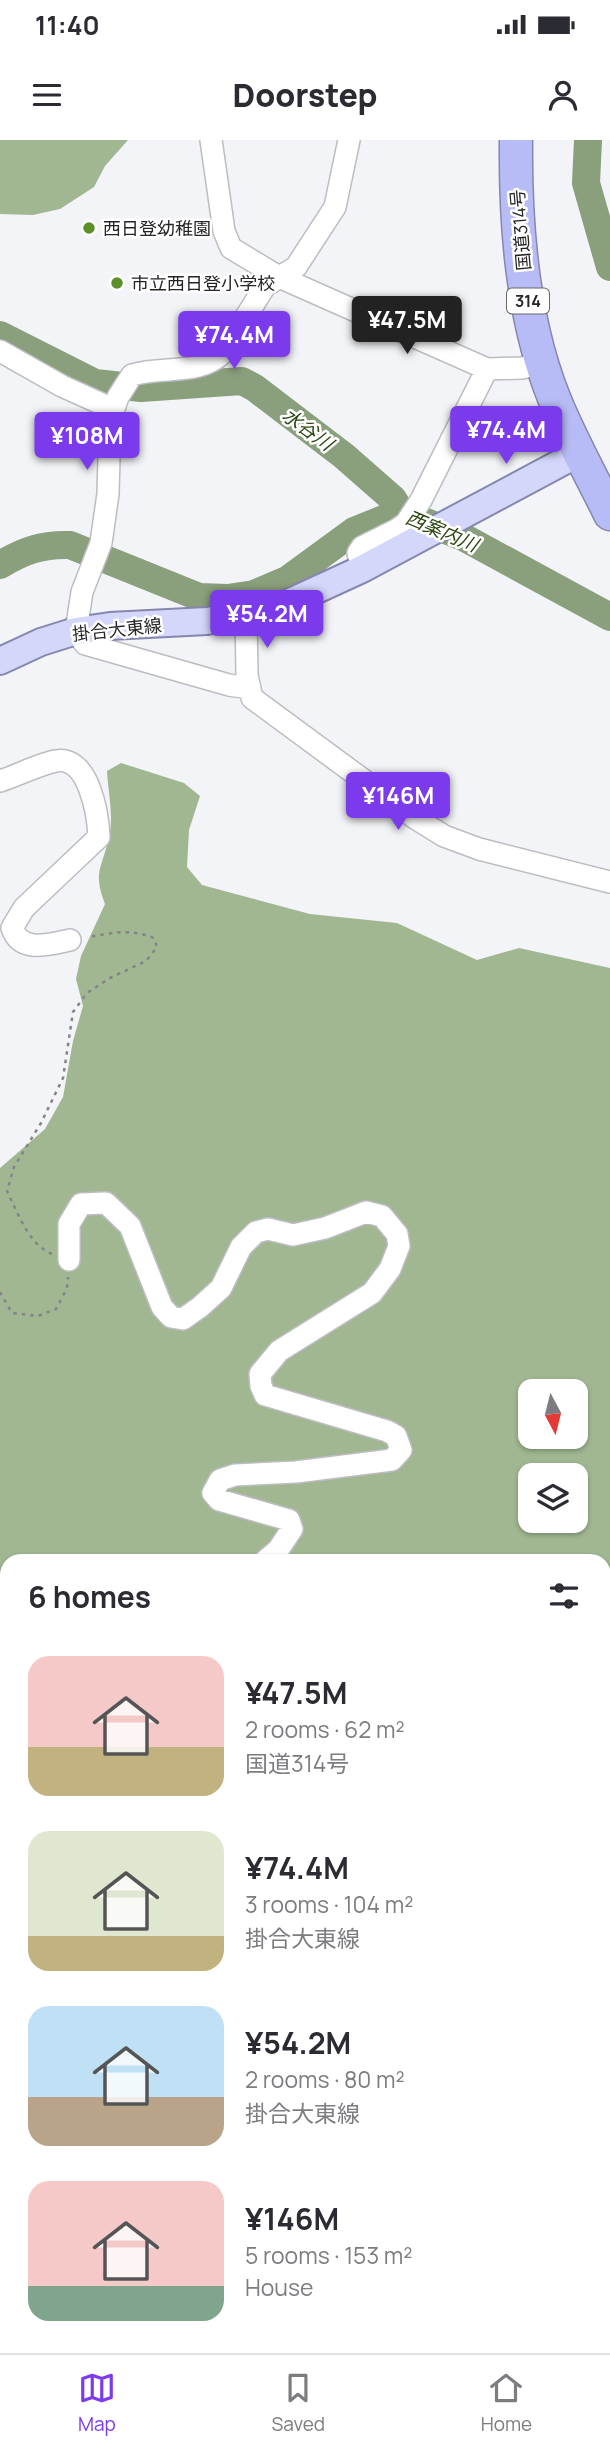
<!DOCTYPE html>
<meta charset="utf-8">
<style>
:root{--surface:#fff;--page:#f7f7f7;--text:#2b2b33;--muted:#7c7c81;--line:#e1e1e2;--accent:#7c3aed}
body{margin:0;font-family:Manrope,"Noto Sans JP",sans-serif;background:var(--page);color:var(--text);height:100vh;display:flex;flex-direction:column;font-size:26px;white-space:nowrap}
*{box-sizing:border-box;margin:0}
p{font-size:23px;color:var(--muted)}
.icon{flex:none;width:38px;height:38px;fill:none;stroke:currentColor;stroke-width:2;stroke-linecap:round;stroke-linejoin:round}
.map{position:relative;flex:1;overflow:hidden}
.panel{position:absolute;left:0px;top:1414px;width:611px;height:800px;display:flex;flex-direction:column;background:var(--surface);border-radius:21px 21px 0 0;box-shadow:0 2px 5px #0004}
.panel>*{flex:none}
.needle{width:46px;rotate:173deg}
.buttons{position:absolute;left:518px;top:1239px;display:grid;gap:14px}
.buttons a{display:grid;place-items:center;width:70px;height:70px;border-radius:14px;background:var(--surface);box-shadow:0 2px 5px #0004;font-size:35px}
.price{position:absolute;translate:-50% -60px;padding:0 16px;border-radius:7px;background:var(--accent);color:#fff;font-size:23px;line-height:46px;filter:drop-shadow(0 2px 4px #0008)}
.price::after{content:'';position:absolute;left:50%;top:42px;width:21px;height:16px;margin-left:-10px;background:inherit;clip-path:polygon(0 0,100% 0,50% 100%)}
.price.active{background:#222;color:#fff}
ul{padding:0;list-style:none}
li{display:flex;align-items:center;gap:21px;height:175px;padding:0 28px}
li span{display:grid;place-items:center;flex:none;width:196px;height:140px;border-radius:21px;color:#555}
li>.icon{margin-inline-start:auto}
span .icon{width:84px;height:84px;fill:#fffc;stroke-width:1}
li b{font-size:30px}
h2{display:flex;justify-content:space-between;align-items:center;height:84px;padding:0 28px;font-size:30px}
.status{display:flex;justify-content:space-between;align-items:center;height:49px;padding:0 35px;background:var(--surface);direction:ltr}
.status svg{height:19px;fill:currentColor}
header{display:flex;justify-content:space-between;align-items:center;height:91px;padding:0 28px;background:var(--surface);font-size:32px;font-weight:800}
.tabs{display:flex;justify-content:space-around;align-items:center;height:98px;border-top:2px solid var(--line);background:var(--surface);font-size:19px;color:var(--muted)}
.tabs a{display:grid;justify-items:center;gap:4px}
.tabs .active{color:var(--accent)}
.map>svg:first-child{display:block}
.green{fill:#cde0bf}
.forest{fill:#a1b792;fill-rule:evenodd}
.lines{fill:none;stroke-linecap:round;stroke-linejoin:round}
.river{stroke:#8a9f7b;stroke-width:28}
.minor-casing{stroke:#bcbdc1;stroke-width:24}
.major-casing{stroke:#8587ae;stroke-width:30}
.highway-casing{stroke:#8587ae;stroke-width:35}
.path{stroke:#848487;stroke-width:2.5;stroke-dasharray:3.5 5;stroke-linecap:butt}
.minor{stroke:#fff;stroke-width:21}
.major{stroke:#d4d7fa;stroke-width:26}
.highway{stroke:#b8bcf6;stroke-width:32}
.poi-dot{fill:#5e9029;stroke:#fff;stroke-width:2.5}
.labels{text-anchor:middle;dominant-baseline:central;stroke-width:5;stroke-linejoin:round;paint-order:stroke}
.shield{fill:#fff;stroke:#666668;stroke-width:2}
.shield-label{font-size:16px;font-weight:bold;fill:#252527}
.poi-label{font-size:18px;fill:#252527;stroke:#fff;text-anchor:start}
.street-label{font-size:18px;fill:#252527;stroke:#fff}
.water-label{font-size:19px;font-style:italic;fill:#2b460f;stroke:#fff}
</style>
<div class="status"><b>11:40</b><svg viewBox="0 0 49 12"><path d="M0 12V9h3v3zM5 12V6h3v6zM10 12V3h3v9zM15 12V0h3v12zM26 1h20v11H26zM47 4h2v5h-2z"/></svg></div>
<header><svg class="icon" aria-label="menu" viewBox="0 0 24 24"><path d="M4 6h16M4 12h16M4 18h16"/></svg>Doorstep<svg class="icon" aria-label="person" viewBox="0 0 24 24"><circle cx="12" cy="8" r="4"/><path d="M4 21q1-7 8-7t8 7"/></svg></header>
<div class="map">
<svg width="610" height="2213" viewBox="0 0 610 2213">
<rect width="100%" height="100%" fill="#f3f4f8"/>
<path class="green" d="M0,2106L7,2207H604L610,2213H0Z"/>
<path class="forest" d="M0,0H128L105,26L94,47L60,69L33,75L0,74Z
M121,623L184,643L200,656L189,690L187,727L202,745L310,774L397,783L477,820L519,808L610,828V2213H564L561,2207H604V1421H7V1515L0,1517V1028L45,989L63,957L73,901L83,866L76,839L81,816L105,764C92,731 103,728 109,696C114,677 108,651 107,631ZM530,1251H576V1297H530ZM530,1335H576V1381H530Z
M7,1658V2207H109V2213H0V1667Z"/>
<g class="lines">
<path class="river" d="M588,0L586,43L610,127
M0,195L95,243L141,248L242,241L255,248L344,316L393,359L401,372
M0,425C23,411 42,404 70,405L199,457L228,458L254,454L287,440L354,391L401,372L463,397L610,477"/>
<g class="minor-casing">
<path id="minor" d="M211,0L224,91L231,108L279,137L487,229L522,228L543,223
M0,211L62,246L113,269
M362,429L358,413L362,407L396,390L406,383L421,360L487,229
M246,475L247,535L252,558L415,678L444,696L479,709L610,742
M249,548L229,545L85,504L76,491L82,452L101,403L108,354L110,280L118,257L132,235C164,225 198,237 224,212L265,146L296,127L335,67L349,0
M0,641C16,636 42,623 56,621C89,615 98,675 99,697L24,768L12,788C21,814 49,804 70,800
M69,1120V1084L81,1064L106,1063L130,1086L162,1167L171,1177L183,1179L200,1167L221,1148L241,1107L256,1092L268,1089L293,1095L325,1088L366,1072L382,1076L397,1094L399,1106L390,1129L372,1153L279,1211L260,1234L261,1246L265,1255L387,1291L396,1296L401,1310L392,1320L296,1332L235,1335L220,1340L213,1353L219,1360L289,1380L292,1389L278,1410L265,1421
M0,1522L7,1521
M0,1805L7,1808
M604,1830L610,1829
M0,1914H7
M604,1992L610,1991
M0,2031L7,2052
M85,2213L87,2207
M415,2213L423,2210L446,2213
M533,2213L534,2207"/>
</g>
<g class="major-casing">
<path id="major" d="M0,521L41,502L76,491L110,486L207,481L275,469L362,429L579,313"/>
</g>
<g class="highway-casing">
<path id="highway" d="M516,0C515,86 522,178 554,258C570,298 591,335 610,374"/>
</g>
<path class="path" d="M52,1114C28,1104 18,1073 7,1051L14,1027L41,983L63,938L73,872L87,853L110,838L146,821L157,807L154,798C129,788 114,793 88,797
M0,1152L12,1173L38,1176L56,1169L67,1148L68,1137"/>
<use href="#minor" class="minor"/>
<use href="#major" class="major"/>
<use href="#highway" class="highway"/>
</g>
<g class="poi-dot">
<circle cx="89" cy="88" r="7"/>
<circle cx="117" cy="143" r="7"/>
</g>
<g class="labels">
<rect class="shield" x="507" y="148.5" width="42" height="25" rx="5"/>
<g class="shield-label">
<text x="528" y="161">314</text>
</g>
<g class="poi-label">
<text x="103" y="88">西日登幼稚園</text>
<text x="131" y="143">市立西日登小学校</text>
</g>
<g class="street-label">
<text transform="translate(520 90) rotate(-95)">国道314号</text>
<text transform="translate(117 489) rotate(-6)">掛合大東線</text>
</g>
<g class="water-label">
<text transform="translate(308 289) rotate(36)">水谷川</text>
<text transform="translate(442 391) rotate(23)">西案内川</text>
</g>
</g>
</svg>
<div class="buttons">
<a><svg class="needle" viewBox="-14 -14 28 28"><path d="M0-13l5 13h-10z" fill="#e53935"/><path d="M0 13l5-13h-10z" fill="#7c7c81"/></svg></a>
<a><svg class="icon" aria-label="layers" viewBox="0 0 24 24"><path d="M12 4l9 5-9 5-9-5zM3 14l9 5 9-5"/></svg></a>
</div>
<b class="price active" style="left:407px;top:216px">¥47.5M</b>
<b class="price" style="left:234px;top:231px">¥74.4M</b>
<b class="price" style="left:506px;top:326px">¥74.4M</b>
<b class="price" style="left:87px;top:332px">¥108M</b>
<b class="price" style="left:267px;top:510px">¥54.2M</b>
<b class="price" style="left:398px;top:692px">¥146M</b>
<section class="panel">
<h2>6 homes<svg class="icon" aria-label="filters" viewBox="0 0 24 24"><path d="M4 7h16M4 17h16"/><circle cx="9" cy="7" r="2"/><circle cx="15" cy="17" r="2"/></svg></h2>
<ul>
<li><span style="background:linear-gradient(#f6c9c9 65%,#c2b280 0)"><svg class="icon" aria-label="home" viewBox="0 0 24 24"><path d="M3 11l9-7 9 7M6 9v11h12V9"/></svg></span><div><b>¥47.5M</b><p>2 rooms · 62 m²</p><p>国道314号</p></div></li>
<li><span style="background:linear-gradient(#dfe7d0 75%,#c2b280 0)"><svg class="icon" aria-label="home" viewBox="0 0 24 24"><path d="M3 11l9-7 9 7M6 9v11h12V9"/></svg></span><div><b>¥74.4M</b><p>3 rooms · 104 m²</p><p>掛合大東線</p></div></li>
<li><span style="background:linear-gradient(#bfe0f5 65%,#b9a48a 0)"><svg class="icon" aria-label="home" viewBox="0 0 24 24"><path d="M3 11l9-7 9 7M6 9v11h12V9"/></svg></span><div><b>¥54.2M</b><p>2 rooms · 80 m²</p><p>掛合大東線</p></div></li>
<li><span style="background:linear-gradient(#f6c9c9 75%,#7fa58c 0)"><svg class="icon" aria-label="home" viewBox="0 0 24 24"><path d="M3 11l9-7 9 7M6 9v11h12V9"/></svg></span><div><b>¥146M</b><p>5 rooms · 153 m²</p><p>House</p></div></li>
</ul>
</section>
</div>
<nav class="tabs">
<a class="active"><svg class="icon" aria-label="map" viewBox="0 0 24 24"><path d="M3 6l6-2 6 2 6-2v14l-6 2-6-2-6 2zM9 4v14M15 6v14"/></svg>Map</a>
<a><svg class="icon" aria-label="saved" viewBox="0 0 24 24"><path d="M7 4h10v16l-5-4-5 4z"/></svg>Saved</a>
<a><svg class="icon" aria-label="home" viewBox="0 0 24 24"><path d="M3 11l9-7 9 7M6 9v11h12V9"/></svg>Home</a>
</nav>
